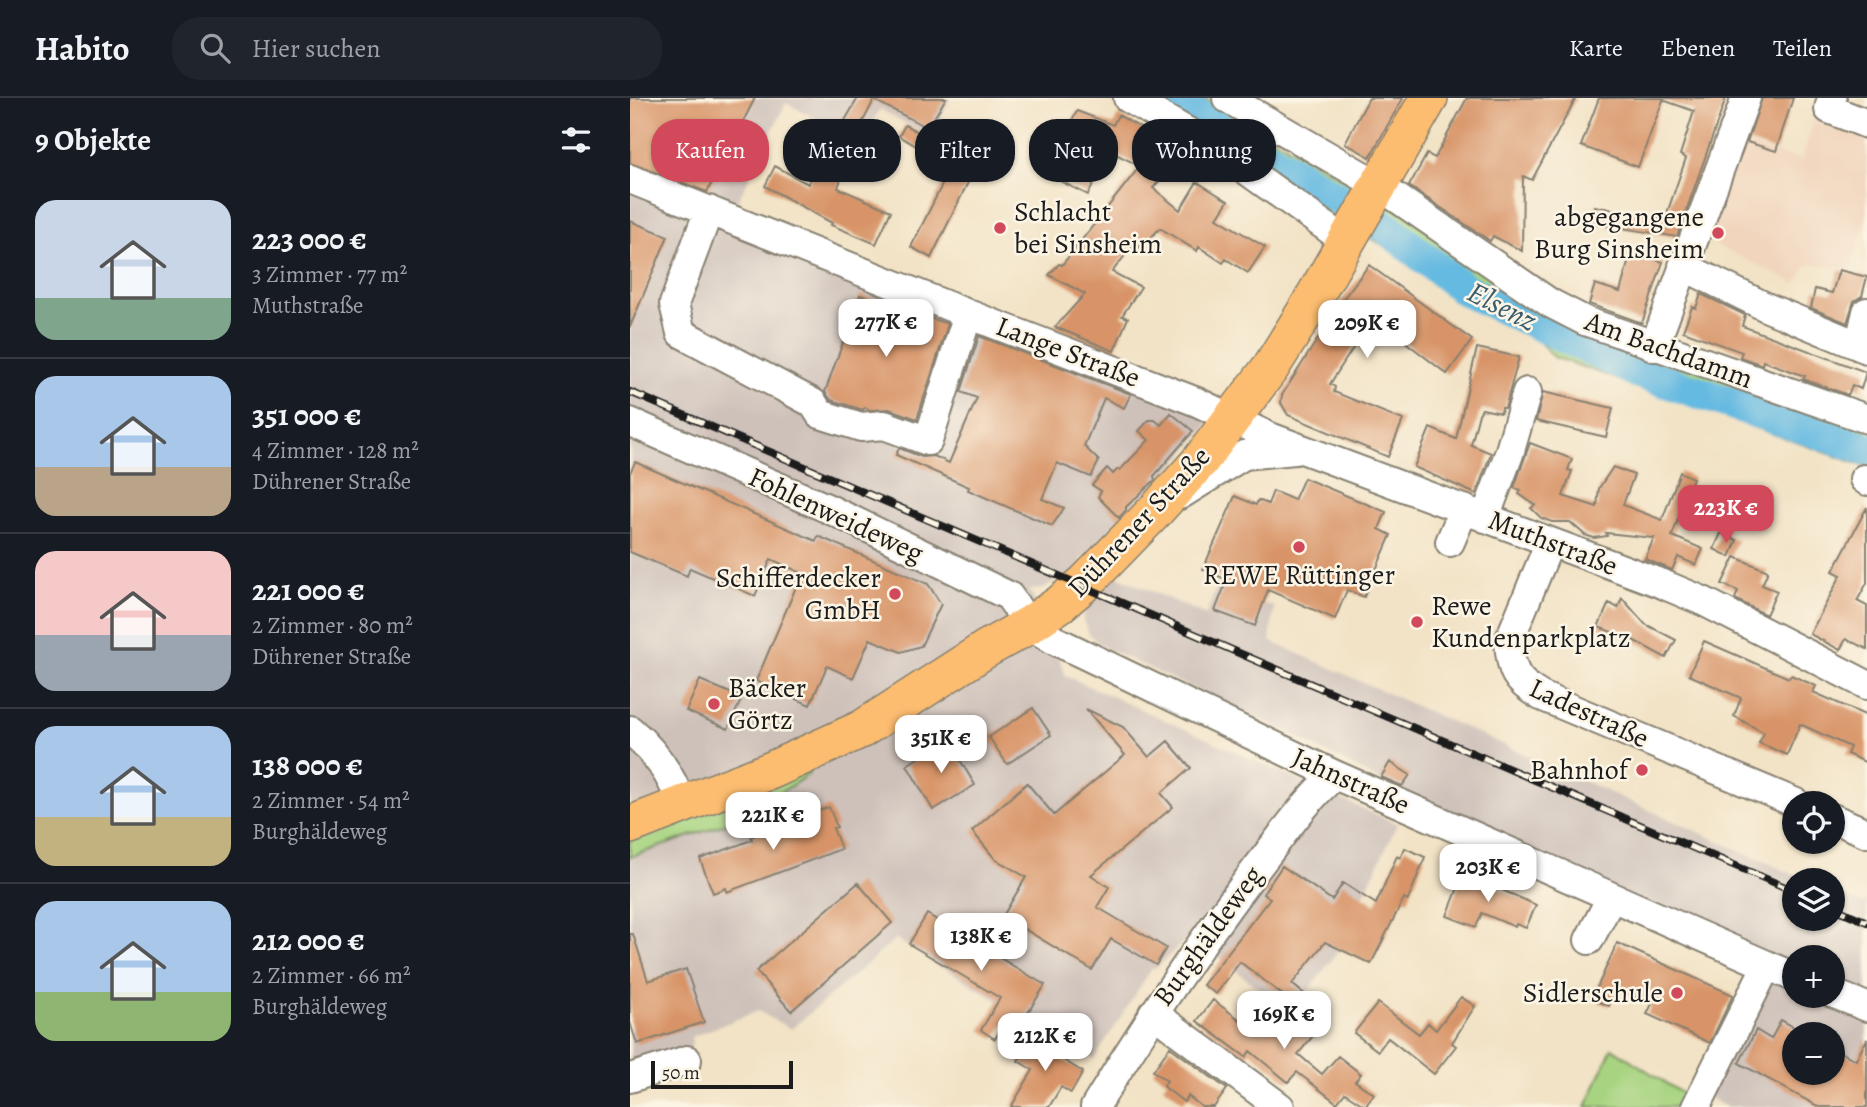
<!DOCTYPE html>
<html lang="de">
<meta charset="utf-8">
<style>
:root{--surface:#171b24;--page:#20242c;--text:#f1f3f6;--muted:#9ea1a6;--line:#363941;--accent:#d1495b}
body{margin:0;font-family:Alegreya,serif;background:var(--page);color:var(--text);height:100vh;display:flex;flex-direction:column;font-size:26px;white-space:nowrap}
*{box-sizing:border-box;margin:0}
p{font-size:23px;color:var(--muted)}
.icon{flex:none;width:38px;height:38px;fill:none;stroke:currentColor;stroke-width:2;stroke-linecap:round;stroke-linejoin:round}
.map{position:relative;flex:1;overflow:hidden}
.details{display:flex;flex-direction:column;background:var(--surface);width:630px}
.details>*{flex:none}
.guide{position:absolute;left:21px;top:21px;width:665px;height:63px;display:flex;gap:14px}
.tools{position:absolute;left:1152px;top:693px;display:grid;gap:14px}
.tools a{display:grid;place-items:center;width:63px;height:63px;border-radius:50%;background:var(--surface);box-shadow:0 2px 5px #0004;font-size:35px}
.scale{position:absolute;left:21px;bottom:18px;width:142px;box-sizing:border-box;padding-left:7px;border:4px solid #1c1c1c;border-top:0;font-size:19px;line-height:24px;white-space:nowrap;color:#1c1c1c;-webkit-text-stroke:5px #fcf5e5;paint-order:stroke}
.price{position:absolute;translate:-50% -60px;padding:0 16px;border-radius:14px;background:#fff;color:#222;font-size:23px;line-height:46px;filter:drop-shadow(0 2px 4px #0008)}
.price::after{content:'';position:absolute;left:50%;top:42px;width:21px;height:16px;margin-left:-10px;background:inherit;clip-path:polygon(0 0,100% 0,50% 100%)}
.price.on{background:var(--accent);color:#fff}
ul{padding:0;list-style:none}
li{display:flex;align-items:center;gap:21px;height:175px;padding:0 35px}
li+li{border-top:2px solid var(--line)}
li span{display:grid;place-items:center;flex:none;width:196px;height:140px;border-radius:21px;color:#555}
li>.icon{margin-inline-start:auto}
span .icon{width:84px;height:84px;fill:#fffc;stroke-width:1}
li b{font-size:30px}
h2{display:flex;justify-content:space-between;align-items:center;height:84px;padding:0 35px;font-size:30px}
.pill{padding:0 24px;border-radius:28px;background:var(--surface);box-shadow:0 2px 5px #0004;font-size:24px;line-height:63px}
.pill.on{background:var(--accent);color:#fff}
header{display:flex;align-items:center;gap:42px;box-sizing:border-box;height:98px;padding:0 35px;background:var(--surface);border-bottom:2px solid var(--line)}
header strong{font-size:33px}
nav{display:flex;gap:38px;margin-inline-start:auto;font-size:24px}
.search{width:490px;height:63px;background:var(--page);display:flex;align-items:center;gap:18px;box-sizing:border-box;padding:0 24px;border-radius:28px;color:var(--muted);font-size:26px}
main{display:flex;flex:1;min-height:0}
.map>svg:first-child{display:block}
.built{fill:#f1d5bd}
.industrial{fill:#cec1ba;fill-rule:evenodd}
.green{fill:#a8d481;stroke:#62784e;stroke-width:2}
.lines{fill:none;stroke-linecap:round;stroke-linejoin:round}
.river{stroke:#65bae1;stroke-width:33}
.building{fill:#d89468}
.minor-casing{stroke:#878071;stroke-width:32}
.major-casing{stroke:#878071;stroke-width:40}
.minor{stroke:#fff;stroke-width:28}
.major{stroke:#fcbd6f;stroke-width:37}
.rail-casing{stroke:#1c1c1c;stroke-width:8}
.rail{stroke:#fcf5e5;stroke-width:5;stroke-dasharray:16;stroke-linecap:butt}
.poi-dot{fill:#d1495b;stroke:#fcf5e5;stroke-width:2.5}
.labels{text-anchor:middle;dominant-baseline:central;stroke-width:5;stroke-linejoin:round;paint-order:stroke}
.poi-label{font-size:28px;fill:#1c1c1c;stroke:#fcf5e5;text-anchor:end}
.street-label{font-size:28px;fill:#1c1c1c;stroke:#fcf5e5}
.water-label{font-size:30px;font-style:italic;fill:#395b6b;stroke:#fcf5e5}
</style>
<header>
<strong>Habito</strong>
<div class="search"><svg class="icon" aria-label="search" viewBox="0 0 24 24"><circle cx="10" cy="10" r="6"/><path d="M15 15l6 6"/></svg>Hier suchen</div>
<nav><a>Karte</a><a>Ebenen</a><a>Teilen</a></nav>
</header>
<main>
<section class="details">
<h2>9 Objekte<svg class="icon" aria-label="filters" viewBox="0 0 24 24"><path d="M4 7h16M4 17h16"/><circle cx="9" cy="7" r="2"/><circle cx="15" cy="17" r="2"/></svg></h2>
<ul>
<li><span style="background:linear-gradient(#c9d6e8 70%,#7fa58c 0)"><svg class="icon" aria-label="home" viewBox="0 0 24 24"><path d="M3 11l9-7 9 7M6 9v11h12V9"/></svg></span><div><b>223 000 €</b><p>3 Zimmer · 77 m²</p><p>Muthstraße</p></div></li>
<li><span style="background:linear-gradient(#a9c7e8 65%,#b9a48a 0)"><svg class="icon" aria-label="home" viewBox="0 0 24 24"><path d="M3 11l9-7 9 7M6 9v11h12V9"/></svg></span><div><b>351 000 €</b><p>4 Zimmer · 128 m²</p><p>Dührener Straße</p></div></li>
<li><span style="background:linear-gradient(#f6c9c9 60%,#9aa5b1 0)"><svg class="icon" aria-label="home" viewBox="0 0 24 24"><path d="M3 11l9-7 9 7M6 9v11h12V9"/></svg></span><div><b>221 000 €</b><p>2 Zimmer · 80 m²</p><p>Dührener Straße</p></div></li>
<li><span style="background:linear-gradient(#a9c7e8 65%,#c2b280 0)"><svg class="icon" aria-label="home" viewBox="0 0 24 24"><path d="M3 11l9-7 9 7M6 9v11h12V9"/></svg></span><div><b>138 000 €</b><p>2 Zimmer · 54 m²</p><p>Burghäldeweg</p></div></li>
<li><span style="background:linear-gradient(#a9c7e8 65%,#8fb573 0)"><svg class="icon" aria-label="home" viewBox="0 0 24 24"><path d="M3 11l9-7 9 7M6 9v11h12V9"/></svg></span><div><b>212 000 €</b><p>2 Zimmer · 66 m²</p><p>Burghäldeweg</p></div></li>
</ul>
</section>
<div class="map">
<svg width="1237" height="1009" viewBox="0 0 1237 1009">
<rect width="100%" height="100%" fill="#fcf5e5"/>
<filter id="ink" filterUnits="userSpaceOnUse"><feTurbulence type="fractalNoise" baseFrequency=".0143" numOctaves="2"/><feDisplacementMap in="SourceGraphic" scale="14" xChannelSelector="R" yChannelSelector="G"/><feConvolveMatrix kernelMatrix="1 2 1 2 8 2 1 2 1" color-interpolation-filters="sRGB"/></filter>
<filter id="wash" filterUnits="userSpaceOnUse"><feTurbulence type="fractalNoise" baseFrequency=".00686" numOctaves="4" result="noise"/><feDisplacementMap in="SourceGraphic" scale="28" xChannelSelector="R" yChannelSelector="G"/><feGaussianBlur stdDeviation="1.57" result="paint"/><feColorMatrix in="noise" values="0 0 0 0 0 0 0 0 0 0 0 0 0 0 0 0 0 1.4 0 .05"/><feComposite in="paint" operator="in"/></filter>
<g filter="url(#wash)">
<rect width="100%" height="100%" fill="#f2e3c6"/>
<path class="built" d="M1184,22L1237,42V113L1221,171L1181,166L1176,169L1166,186L1078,143L1111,45L1172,62Z"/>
<path class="industrial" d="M0,0H320L302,40L250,11L231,43L156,5L97,125L582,316L578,326L530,384L450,462L576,517L587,488L644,509L640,543L1176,782H1164V821H1202V793L1234,806L1237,801V1009H1096L1078,999L1137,867L760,688L655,633L471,548L459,536L453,523L456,507L464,498L427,481L414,491L400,492L436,578L767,726L706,856L661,916L561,837L525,871L522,870L464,961L266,841L161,931L128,913L61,939L62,945L57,962L0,980ZM1164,859H1202V898H1164ZM1164,936H1202V975H1164Z"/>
<path class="green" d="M503,0H574L728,89L709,124Z
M757,104L906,206L1237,331V369L924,259L896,230L739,139Z
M178,673L179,676L112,720L0,759V742Z
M982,950L1059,1000L1053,1009H956Z"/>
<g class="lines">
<path class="river" d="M539,0L754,128L834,191L1008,274L1237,351"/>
</g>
<g id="blocks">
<path class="building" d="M0,0H125L77,94L0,65Z
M228,0H316L298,30L244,2L225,39L210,31Z
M739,0H773L740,59L715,45Z
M837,0H946L902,82L893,78L892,153L863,138L860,143L779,88L797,56L805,60Z
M969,0H1096L1047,139L961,125L964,108L1035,121L1056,60L1050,57L1064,13L1033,2L1008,69L951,48Z
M1132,0H1163L1146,53L1117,44Z
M447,13L483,27L488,17L554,55L523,90L550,112L567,84L598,103L587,120L635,149L618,175L596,161L593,165L569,149L567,153L530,130L511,150L505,145L482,174L511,189L492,218L498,220L484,253L425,229L455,196L419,177L429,166L432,167L510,68L480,53L458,97L426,81L448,38L437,32Z
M275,27L347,66L301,160L281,149L321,69L269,38Z
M203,54L217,63L208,90L261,113L246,146L201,127L202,125L135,88L145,68L178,86L185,70L193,75Z
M0,123L38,138L0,229Z
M1001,154L1033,164L1012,225L959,206L965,186L990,194Z
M739,167L842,242L817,276L743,219L700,286L705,289L704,294L773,322L758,359L658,317L651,305L652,297L713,201Z
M1209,172L1237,179L1232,198L1224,203L1217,225L1181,210L1185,191L1202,195Z
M1071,196L1115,217L1112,228L1236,274L1231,291L1222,287L1218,297L1173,281L1175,278L1133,263L1132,267L1110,259L1112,254L1053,233L1062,209L1066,210Z
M230,197L318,226L287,321L259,311L240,312L235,309L233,312L201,302L195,294Z
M349,238L501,296L494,310L474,300L454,348L469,363L461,379L427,365L412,401L434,410L422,428L338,392L339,389L266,357L269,350L292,359L304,358L319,365L347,300L331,294Z
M847,250L889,259L875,310H872L871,315L852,311L849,316L841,347L861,355L846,396L784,369L800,330L826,341Z
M913,294L983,310L976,339L906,323Z
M541,315L563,333L524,378L525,382L496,409V412L489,420L468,399L471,393L462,387L477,370L483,376L488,371L490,372L519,342L509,333L519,322H525L531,327Z
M900,345L942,361L938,372L942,373L933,398L967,409L969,390L983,369L1004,377L993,407L1032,422L1050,374L1063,380L1042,438L1073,451L1066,467L1048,459L1042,472L1015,461L1024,440L976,435L977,438L964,440L955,437L940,424H922L911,420L901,410L905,407L889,396L891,392L884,390Z
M5,364L186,443L188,438L298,486L311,506L291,548L271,554L240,541L223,580L197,568L180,607L126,583L172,475L141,461L125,498L60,470L57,478L0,454V375Z
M674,380L756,414L749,431L761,437L734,499L717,492L705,521L638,492L625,528L585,513L597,482L573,471L605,398L626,407L628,402L638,406L643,393L664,402Z
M1237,409V485L1227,503L1237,508V551L1216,541L1210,552L1180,536L1211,477L1203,473Z
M1091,435L1107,442L1100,459L1084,451Z
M1105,459L1138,473L1132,487L1147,493L1136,517L1105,501L1108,493L1092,486Z
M992,500L1015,526L1046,542L1036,560L1001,541L968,529L979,505L988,510Z
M1074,543L1159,580L1161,577L1186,588L1183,594L1237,618V665L1217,656L1220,649L1170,626L1157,657L1129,645L1134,635L1104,618L1111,600L1059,577Z
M70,582L112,600L98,631L56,613Z
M403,610L421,637L377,666L359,639Z
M456,611L493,629L519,659L538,643L561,670L531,695L543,709L461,777L479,789L467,809L536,850L526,867L481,841L462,872L373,818L396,779L365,761L342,733L397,685L424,717L495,657Z
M318,642L345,687L303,712L277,667Z
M760,664L780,677L772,688L751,679Z
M199,709L207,729L203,730L211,751L97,794L96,790L83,795L70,761L122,742L121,739L159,721L160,724Z
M775,750L795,759L778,802L774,800L741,866L695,844L662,886L689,908L681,919L610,864L586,896L573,887L640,800L633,796L652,768L702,802L713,785L746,806L767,758L770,760Z
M834,775L906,807L896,830L886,826L885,829L852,815L846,829L817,818Z
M228,785L262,825L161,913L126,873Z
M297,816L415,887L386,934L373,927L365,941L351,932L370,900L279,846Z
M0,836H3L18,883L56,871L74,924L7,946L0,924Z
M987,845L1103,897L1080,945L1017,916L1022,906L987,891L979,908L962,901Z
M831,899L845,908L822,945L826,948L804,976L758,940L748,953L724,935L748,905L789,936L798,925L806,932Z
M583,902L625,933L644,908L683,938L668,956L692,976L708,958L731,976L725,983L744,996L735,1008L715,995L707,1005L667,974L658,984L620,953L616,959L567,923Z
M1151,922L1164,929V975H1202V950L1226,962L1237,941V1009H1189L1109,965L1126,932L1141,941Z
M407,931L432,945L425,957L453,974L441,995L431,989L419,1009H381L403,972L388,963Z
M540,949L597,991L584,1009H572L558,998L554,1004L533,988L537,983L523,973Z"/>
</g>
</g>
<g filter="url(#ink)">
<use href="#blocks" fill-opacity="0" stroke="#878071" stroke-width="2"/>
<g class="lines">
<g class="minor-casing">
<path id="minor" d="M498,0L584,49L716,143
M597,0L748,87L920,205L955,223L1237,321
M1202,0L1199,11L1237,26
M0,81L338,216L567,304L640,339L1030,485L1073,503L1237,587
M79,112L44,206L51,235L183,305L190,316L231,329L254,327L298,343L338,216
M1053,168L1138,210L1237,251
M1229,248L1237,214
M1024,249L1116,0
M0,324L199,411L379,498L399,527L424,542L705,677L1164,879
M1234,381L1237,383
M550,397L614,357L665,352
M855,420L879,356L897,294
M820,444L834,411
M920,444L879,543C881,573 885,583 911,598L1166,705
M0,632C25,653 41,676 52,707
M1202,720L1237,735
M959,842L981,800
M1202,895L1237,909
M523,915L650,1009
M0,980L57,962
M465,1009C516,925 567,849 626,771C651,739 674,704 705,677
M1066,1009L1137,867"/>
</g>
<g class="major-casing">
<path id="major" d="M0,727L142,672L232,631L356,551L399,527L430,506L456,484L527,411L570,363L641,269L679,208L799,0"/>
</g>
<use href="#minor" class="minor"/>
<use href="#major" class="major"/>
<g class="rail-casing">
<path id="rail" d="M0,294L1164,793
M1202,809L1237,824"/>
</g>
<use href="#rail" class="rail"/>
</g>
</g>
<g class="poi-dot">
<circle cx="370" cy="130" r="7"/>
<circle cx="1088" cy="135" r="7"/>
<circle cx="669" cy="449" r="7"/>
<circle cx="265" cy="496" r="7"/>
<circle cx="787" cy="524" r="7"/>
<circle cx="84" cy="606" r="7"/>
<circle cx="1012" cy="672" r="7"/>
<circle cx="1047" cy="895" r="7"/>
</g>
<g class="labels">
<g class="poi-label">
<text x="384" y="114" text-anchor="start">Schlacht<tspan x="384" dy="32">bei Sinsheim</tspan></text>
<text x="1074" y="119">abgegangene<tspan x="1074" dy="32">Burg Sinsheim</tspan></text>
<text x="669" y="477" text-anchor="middle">REWE Rüttinger</text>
<text x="251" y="480">Schifferdecker<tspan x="251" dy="32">GmbH</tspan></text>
<text x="801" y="508" text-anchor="start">Rewe<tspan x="801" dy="32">Kundenparkplatz</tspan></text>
<text x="98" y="590" text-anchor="start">Bäcker<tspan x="98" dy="32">Görtz</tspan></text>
<text x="998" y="672">Bahnhof</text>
<text x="1033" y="895">Sidlerschule</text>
</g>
<g class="street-label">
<text transform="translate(1039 252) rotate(20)">Am Bachdamm</text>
<text transform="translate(438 254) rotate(21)">Lange Straße</text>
<text transform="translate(206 417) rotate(25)">Fohlenweideweg</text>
<text transform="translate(509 424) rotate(-47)">Dührener Straße</text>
<text transform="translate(923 445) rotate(21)">Muthstraße</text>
<text transform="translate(959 615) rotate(25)">Ladestraße</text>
<text transform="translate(721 683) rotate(24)">Jahnstraße</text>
<text transform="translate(578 838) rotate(-54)">Burghäldeweg</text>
</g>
<g class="water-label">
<text transform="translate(872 208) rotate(27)">Elsenz</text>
</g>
</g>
</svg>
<div class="tools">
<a><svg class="icon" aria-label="locate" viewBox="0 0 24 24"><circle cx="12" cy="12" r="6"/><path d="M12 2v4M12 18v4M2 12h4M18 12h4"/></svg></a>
<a><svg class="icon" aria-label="layers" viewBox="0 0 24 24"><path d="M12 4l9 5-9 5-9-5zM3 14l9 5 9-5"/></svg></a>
<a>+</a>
<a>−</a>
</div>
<div class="scale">50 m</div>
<b class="price" style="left:256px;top:261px">277K €</b>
<b class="price" style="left:737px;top:262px">209K €</b>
<b class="price on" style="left:1096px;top:447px">223K €</b>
<b class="price" style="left:311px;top:677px">351K €</b>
<b class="price" style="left:143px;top:754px">221K €</b>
<b class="price" style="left:858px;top:806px">203K €</b>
<b class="price" style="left:351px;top:875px">138K €</b>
<b class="price" style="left:654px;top:953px">169K €</b>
<b class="price" style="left:415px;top:975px">212K €</b>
<div class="guide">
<a class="pill on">Kaufen</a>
<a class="pill">Mieten</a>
<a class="pill">Filter</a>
<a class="pill">Neu</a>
<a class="pill">Wohnung</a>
</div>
</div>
</main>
